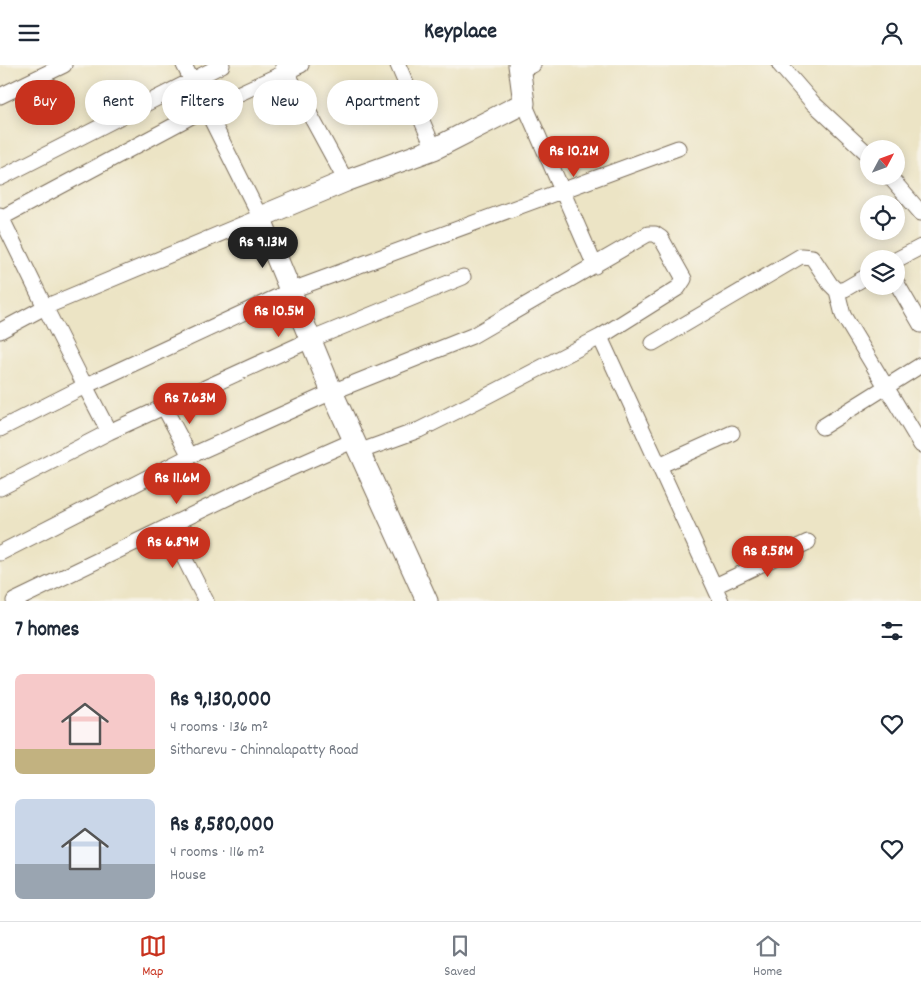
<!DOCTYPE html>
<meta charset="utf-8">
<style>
:root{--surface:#fff;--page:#f6f6f7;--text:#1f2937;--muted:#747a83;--line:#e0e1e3;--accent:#c8321e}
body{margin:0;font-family:Dekko,sans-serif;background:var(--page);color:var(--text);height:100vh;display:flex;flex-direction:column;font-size:19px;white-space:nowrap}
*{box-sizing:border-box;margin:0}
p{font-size:16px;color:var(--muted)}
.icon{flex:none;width:28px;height:28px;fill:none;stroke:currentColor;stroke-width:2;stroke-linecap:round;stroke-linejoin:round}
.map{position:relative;height:536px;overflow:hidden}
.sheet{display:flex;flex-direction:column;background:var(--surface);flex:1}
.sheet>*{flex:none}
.guide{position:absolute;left:15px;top:15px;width:500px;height:45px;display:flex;gap:10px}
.needle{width:32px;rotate:49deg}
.controls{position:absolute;left:860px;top:75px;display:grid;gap:10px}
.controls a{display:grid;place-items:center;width:45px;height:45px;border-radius:50%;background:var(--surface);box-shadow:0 2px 12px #0003;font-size:25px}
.price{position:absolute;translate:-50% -42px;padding:0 11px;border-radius:18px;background:var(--accent);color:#fff;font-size:16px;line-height:32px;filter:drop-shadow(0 1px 2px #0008)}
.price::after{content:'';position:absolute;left:50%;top:30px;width:15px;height:11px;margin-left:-8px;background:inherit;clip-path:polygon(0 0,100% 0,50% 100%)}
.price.selected{background:#222;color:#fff}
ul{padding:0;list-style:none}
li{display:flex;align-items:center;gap:15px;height:125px;padding:0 15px}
li span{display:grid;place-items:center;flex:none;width:140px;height:100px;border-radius:8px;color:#555}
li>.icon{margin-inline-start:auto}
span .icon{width:60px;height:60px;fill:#fffc;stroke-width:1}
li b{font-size:21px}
h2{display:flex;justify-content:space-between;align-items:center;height:60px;padding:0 15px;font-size:21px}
.pill{padding:0 18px;border-radius:22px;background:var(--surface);box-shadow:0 2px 12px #0003;font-size:18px;line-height:45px}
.pill.selected{background:var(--accent);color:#fff}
header{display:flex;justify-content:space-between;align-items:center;height:65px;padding:0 15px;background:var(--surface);font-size:22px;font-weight:800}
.menu{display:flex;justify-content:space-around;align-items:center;height:70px;border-top:1px solid var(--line);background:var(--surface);font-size:14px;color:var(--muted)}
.menu a{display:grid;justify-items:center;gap:2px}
.menu .selected{color:var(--accent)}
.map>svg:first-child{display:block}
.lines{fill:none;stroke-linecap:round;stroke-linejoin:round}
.minor-casing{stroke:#796b58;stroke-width:17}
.secondary-casing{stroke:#796b58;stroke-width:23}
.minor{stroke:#fff;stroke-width:15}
.secondary{stroke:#fff;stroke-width:21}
</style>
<header><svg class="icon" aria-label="menu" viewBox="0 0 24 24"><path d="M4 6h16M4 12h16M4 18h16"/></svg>Keyplace<svg class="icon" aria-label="person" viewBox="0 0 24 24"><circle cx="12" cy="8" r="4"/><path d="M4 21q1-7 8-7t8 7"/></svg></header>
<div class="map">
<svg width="921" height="536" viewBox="0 0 921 536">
<rect width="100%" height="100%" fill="#f7f3e8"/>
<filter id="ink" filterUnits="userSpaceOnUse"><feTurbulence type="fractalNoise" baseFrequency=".02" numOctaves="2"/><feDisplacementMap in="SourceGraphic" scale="10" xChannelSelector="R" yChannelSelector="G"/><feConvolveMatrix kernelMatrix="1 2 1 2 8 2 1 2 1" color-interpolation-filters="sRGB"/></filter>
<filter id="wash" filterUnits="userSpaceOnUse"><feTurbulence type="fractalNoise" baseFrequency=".0096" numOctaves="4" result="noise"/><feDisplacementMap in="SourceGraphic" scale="20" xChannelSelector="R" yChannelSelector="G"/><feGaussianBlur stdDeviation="1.12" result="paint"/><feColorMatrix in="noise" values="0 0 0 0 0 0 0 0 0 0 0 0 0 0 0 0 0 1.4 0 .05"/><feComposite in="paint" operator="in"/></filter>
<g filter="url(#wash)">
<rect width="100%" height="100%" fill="#ece4c5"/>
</g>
<g filter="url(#ink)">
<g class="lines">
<g class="minor-casing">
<path id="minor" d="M283,0L346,116
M398,0L434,84
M780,0L813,38L869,90
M521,4L533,0
M0,31L64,0
M524,38L595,201
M889,111L921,148
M0,113L222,0
M0,150L45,242L260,152L184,0
M1,153L205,44L301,0
M896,195L921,182
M896,217L921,260
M837,226L843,250L921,380
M0,266L45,242L85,321L0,364
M600,272L721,536
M653,278L801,191L812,192L830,219L837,226L845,224L869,210
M164,342L190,391
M822,362L921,300
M109,367L310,275L463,212
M659,401L732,368
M0,423L109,367L85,321L292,225L678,83
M168,461L206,536
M0,488L190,391L332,327L472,271L648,169H655L661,173L684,214L678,223L600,272L477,336L419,365L361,386
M715,521L808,477
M14,536L262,416L355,375"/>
</g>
<g class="secondary-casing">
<path id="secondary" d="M427,536L332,327L260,152L346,116L434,84L524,38L519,0"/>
</g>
<use href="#minor" class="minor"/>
<use href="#secondary" class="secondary"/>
</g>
</g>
</svg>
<div class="controls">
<a><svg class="needle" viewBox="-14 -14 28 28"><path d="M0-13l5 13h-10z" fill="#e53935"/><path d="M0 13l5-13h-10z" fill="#747a83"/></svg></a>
<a><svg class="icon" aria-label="locate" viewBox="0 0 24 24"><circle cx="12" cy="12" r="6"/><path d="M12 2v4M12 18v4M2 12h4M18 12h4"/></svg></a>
<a><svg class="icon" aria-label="layers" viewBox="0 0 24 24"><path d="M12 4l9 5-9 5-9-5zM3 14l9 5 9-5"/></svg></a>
</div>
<b class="price" style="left:574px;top:113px">Rs 10.2M</b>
<b class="price selected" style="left:263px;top:204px">Rs 9.13M</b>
<b class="price" style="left:279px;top:273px">Rs 10.5M</b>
<b class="price" style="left:190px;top:360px">Rs 7.63M</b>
<b class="price" style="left:177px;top:440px">Rs 11.6M</b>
<b class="price" style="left:173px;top:504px">Rs 6.89M</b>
<b class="price" style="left:768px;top:513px">Rs 8.58M</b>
<div class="guide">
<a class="pill selected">Buy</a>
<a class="pill">Rent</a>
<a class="pill">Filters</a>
<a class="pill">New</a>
<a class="pill">Apartment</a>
</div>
</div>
<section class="sheet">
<h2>7 homes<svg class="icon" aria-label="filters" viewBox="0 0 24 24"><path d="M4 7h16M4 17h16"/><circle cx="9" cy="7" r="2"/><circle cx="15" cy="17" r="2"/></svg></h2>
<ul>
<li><span style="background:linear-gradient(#f6c9c9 75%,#c2b280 0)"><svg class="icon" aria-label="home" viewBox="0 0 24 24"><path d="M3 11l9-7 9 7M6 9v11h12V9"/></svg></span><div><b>Rs 9,130,000</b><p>4 rooms · 136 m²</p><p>Sitharevu - Chinnalapatty Road</p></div><svg class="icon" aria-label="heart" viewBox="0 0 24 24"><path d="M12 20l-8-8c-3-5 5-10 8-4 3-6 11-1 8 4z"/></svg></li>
<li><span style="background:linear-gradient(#c9d6e8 65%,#9aa5b1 0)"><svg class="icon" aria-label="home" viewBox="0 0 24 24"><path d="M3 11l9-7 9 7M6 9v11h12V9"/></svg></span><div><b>Rs 8,580,000</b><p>4 rooms · 116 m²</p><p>House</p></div><svg class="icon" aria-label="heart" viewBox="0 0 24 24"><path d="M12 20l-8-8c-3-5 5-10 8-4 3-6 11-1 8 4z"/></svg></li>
</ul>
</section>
<nav class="menu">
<a class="selected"><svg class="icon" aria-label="map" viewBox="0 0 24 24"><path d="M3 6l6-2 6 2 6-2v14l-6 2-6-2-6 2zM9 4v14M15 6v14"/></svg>Map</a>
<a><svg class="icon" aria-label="saved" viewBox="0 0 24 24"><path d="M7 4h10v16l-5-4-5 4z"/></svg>Saved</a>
<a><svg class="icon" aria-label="home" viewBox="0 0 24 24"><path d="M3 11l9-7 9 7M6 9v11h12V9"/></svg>Home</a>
</nav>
